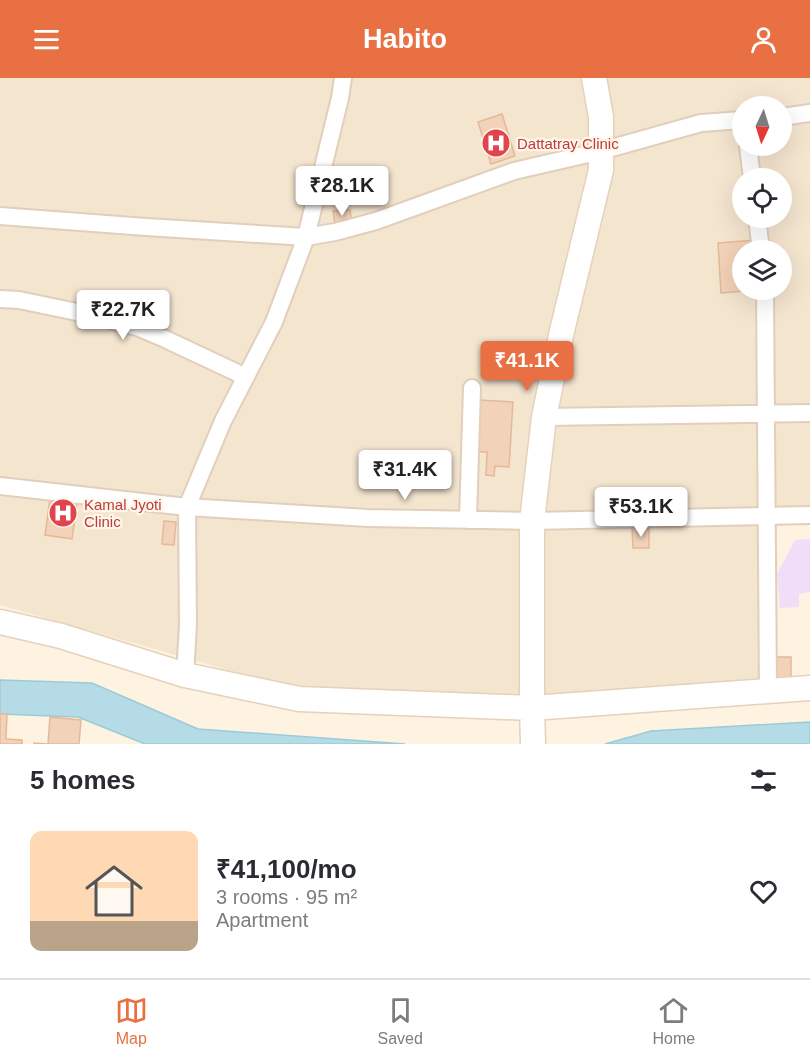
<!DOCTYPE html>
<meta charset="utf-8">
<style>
:root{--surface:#fff;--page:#f7f7f7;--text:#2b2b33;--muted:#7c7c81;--line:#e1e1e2;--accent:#e97042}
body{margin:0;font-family:Helvetica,sans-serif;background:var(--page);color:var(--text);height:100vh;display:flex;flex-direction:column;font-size:22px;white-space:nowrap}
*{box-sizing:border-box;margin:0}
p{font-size:20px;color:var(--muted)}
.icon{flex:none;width:33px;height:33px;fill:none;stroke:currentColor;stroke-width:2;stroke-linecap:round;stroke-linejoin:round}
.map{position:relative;height:666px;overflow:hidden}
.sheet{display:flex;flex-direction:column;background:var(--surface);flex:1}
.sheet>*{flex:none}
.needle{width:39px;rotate:184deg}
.tools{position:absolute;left:732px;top:18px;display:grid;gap:12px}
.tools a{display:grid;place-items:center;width:60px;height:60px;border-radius:50%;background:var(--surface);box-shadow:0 6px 24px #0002;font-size:30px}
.price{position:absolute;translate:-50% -51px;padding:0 14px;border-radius:6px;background:#fff;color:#222;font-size:20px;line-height:39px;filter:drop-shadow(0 2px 3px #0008)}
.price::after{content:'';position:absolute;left:50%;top:36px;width:18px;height:14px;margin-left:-9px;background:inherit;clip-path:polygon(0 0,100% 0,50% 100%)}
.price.selected{background:var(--accent);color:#fff}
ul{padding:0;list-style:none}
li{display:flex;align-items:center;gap:18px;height:150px;padding:0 30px}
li+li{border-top:2px solid var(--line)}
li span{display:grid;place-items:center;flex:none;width:168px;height:120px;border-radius:12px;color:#555}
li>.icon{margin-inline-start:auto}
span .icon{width:72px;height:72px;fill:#fffc;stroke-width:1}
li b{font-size:26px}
h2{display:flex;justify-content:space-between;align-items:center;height:72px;padding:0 30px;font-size:26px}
header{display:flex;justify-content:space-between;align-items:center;height:78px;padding:0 30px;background:var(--accent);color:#fff;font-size:27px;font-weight:700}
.dock{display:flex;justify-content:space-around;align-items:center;height:84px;border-top:2px solid var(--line);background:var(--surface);font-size:16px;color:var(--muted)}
.dock a{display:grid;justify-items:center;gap:3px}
.dock .selected{color:var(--accent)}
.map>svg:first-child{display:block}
.residential{fill:#f4e5cf;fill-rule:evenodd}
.education{fill:#f0ddf8}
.water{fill:#b5dce6;stroke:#9bcbd8;stroke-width:1.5}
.building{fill:#f2d2b8;stroke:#e5b998;stroke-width:1.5}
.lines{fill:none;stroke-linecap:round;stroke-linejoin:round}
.street-casing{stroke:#e1cfbc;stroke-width:20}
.secondary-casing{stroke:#e6d1ba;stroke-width:27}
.street{stroke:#fff;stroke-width:16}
.secondary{stroke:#fff;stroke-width:24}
.labels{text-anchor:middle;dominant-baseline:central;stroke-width:4.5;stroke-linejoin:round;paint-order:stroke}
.health-label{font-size:15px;fill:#be3a42;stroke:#fff7e7;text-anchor:start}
</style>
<header><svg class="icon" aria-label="menu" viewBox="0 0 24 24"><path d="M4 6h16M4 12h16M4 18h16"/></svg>Habito<svg class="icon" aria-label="person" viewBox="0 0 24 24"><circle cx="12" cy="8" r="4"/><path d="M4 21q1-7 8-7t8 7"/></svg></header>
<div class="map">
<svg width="810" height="666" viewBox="0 0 810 666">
<rect width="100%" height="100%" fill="#fdf3e0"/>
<path class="residential" d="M0,0H810V441L767,439V609L580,629L281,607L0,527ZM742,28H782V68H742ZM742,100H782V140H742ZM742,172H782V212H742Z"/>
<path class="education" d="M810,461V514L799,516V529L780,530L777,496L795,462Z"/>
<path class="water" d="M0,602L92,605L198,651L405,666H145L78,639L0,636Z
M810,644V666H605L651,653Z"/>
<path class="building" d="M502,36L515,78L491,86L478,44Z
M350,132L352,145L335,147L333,133Z
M756,162V172H742V212H759L721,215L718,165Z
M479,322L513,324L509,389L495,388L494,398L486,397L487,374H476Z
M50,421L77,425L72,461L45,457Z
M164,443L176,444L174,467L162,466Z
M632,450H649V470H633Z
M776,579H791V604H776Z
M0,636H7L6,661L22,662V666H0Z
M50,639L81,642L79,666H34V665L48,666Z"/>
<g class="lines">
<g class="street-casing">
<path id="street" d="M782,39L810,35
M748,68L752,100
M0,138L146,149L306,159L335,154L376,143L514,93L601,73L701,45L742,42
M757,140L761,172
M765,212L768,613
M0,221L19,222L72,233L137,249L163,260L246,299
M544,339L810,335
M0,408L187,429L368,440L532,443L810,437
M468,442L472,310
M185,597L188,547L187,429L223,343L274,244L306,159L340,20L343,0"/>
</g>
<g class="secondary-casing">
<path id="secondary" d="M0,544L61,558L185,597L299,621L532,630L810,610
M533,666L532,630V443L544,339L561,257L601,92V39L594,0"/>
</g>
<use href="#street" class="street"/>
<use href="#secondary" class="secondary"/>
</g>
<defs>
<g id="hospital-disc" transform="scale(1.5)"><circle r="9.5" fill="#e0444e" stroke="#fff7e7"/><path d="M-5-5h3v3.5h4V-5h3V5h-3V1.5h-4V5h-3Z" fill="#fff"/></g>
</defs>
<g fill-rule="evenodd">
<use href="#hospital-disc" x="496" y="65"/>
<use href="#hospital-disc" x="63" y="435"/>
</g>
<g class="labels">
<g class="health-label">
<text x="517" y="65">Dattatray Clinic</text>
<text x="84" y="426">Kamal Jyoti<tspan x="84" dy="17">Clinic</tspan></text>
</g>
</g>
</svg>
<div class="tools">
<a><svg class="needle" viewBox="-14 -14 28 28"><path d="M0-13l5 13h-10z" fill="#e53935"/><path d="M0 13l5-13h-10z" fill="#7c7c81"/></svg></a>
<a><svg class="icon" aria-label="locate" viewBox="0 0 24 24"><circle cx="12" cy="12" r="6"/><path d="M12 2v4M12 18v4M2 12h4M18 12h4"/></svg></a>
<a><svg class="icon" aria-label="layers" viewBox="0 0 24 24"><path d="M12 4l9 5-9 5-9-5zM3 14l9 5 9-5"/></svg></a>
</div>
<b class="price" style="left:342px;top:139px">₹28.1K</b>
<b class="price" style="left:123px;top:263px">₹22.7K</b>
<b class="price selected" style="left:527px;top:314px">₹41.1K</b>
<b class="price" style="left:405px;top:423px">₹31.4K</b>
<b class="price" style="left:641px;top:460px">₹53.1K</b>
</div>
<section class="sheet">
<h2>5 homes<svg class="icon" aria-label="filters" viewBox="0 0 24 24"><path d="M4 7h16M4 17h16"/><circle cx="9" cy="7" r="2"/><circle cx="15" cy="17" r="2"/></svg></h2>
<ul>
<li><span style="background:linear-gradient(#ffd9b3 75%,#b9a48a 0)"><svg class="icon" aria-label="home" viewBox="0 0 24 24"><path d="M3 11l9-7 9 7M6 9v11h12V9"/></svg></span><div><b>₹41,100/mo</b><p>3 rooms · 95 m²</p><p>Apartment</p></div><svg class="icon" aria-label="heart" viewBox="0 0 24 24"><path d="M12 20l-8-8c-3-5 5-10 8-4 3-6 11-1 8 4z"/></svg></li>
</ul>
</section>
<nav class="dock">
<a class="selected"><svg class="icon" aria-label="map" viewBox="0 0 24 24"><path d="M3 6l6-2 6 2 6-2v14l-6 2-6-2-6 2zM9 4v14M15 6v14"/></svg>Map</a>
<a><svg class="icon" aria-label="saved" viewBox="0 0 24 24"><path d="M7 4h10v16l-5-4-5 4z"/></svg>Saved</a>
<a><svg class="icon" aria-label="home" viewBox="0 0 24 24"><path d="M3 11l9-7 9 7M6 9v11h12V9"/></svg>Home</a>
</nav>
